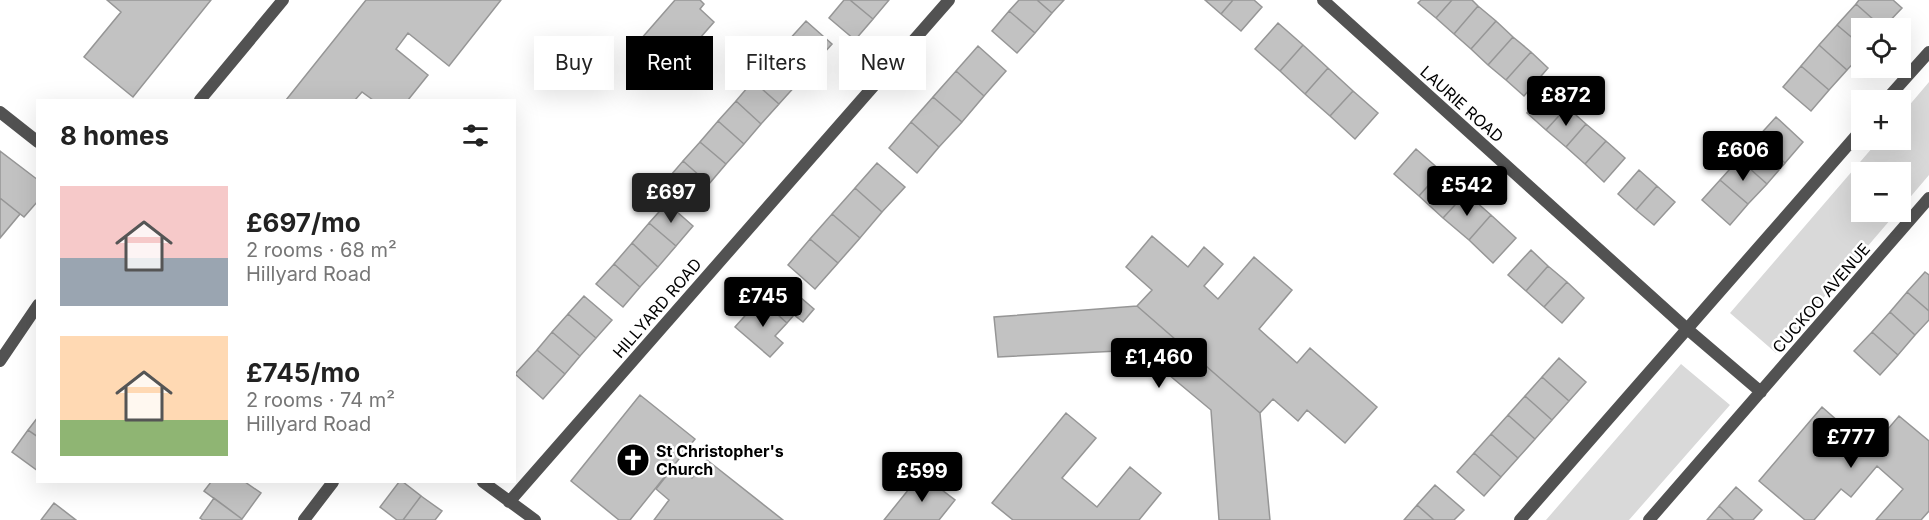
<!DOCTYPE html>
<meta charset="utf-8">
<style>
:root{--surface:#fff;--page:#f2f2f2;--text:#222;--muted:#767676;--accent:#000}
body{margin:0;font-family:Inter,sans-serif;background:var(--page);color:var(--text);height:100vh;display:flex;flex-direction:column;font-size:22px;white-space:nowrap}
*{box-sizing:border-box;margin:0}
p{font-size:20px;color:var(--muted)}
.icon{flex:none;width:33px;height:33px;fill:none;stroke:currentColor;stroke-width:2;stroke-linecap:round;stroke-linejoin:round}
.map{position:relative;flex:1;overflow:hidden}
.panel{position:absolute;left:36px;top:99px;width:480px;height:384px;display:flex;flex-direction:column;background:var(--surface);border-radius:0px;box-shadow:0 6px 24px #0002}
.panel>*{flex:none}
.top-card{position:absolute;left:534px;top:36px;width:570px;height:54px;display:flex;gap:12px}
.fabs{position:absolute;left:1851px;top:18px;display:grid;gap:12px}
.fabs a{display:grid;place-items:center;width:60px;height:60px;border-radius:0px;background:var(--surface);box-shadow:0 6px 24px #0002;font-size:30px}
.price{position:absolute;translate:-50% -51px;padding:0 14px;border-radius:6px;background:var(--accent);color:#fff;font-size:20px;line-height:39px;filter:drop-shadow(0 2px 3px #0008)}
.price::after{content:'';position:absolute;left:50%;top:36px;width:18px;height:14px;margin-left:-9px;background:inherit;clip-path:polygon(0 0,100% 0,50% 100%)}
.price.current{background:#222;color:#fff}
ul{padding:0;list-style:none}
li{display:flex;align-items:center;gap:18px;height:150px;padding:0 24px}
li span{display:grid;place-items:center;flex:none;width:168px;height:120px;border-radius:0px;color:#555}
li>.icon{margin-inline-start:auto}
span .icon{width:72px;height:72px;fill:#fffc;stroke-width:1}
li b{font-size:26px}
h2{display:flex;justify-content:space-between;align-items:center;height:72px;padding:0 24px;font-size:26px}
.chip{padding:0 21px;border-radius:0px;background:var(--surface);box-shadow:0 6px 24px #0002;font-size:21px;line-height:54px}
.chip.current{background:var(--accent);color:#fff}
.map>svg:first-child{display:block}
.green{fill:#d9d9d9}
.building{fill:#c2c2c2;stroke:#969696;stroke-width:1.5}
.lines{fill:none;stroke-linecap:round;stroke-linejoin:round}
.minor{stroke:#525252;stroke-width:12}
.tertiary{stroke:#525252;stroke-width:12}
.labels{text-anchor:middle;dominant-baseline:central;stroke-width:5;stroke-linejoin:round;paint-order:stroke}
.street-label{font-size:16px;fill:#000;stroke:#fff}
.poi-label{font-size:16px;font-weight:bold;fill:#000;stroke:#fff;text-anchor:start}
</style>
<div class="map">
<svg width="1929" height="520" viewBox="0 0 1929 520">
<rect width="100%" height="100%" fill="#fff"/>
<path class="green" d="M1929,82V175L1901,208L1900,172H1862V212H1897L1776,353L1730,313L1879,140H1900L1901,115Z
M1681,364L1730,405L1629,520H1546Z"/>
<path class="building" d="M107,0H211L133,97L84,57L121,12Z
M366,0H501L449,66L408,33L396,49L428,75L408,100H373L362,92L355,100H286Z
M675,0H700L704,4L700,9L714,22L679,62L665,50L660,55L641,39Z
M844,0H850L873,19L855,40L829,18Z
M850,0H889L873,19Z
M1019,0H1037L1052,13L1035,33L1009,11Z
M1037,0H1064L1052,13Z
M1205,0H1233L1221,14Z
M1233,0H1254L1262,7L1241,31L1221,14Z
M1421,0H1452L1436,18L1418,3Z
M1452,0H1472L1478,6L1454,34L1436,18Z
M1859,0H1893L1902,8L1883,28L1856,4Z
M1856,4L1883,28H1862V46L1837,25Z
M1478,6L1496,21L1471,49L1454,34Z
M1009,11L1035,33L1017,53L992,31Z
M806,21L832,44L814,64L788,41Z
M1496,21L1513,37L1488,65L1471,49Z
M1278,23L1303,45L1280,71L1255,49Z
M1837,25L1862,46V54L1847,70L1819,45Z
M1513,37L1531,52L1506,80L1488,65Z
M788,41L814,64L797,84L771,61Z
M1303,45L1328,68L1305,94L1280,71Z
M1819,45L1847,70L1829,90L1801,66Z
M978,46L1006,71L984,96L956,71Z
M1531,52L1548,68L1524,96L1506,80Z
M771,61L797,84L779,104L753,81Z
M1801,66L1829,90L1811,111L1783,87Z
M1328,68L1353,91L1330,116L1305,94Z
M956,71L984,96L962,122L933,97Z
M753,81L779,104L761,124L736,101Z
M1547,89L1567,107L1546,130L1527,113Z
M1353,91L1378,113L1355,139L1330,116Z
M933,97L962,122L939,147L911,122Z
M736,101L761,124L744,144L718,121Z
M1567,107L1586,124L1566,147L1546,130Z
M1776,117L1803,142L1785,163L1757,138Z
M718,121L744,144L726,164L700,142Z
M911,122L939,147L917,173L889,148Z
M1586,124L1606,141L1585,164L1566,147Z
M1757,138L1785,163L1767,184L1739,159Z
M1606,141L1625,158L1604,182L1585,164Z
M700,142L726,164L709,184L683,161Z
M1416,149L1441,171L1419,196L1394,174Z
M0,151L38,180V201L24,217L0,198Z
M1739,159L1767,184L1748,204L1720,180Z
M683,161L709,184L691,204L665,182Z
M877,163L905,187L882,212L855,188Z
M1639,170L1657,186L1636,210L1618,194Z
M1441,171L1466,193L1443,218L1419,196Z
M1720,180L1748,204L1730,225L1702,200Z
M1657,186L1675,202L1654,225L1636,210Z
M855,188L882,212L860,238L832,214Z
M1466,193L1491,215L1469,240L1443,218Z
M0,198L20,214L0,238Z
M667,203L693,226L676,246L649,223Z
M832,214L860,238L838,263L810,239Z
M1491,215L1516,238L1493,263L1469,240Z
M649,223L676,246L658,267L632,243Z
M1152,236L1188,267L1204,247L1223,264L1204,286L1218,299L1254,257L1292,290L1259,329L1297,363L1310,348L1377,407L1345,443L1307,410L1298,421L1273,399L1260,413L1137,306L1152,290L1126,267Z
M810,239L838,263L815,289L788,265Z
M632,243L658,267L640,287L614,264Z
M1531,250L1548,266L1526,291L1508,275Z
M614,264L640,287L623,307L596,284Z
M1548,266L1567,282L1544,307L1526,291Z
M1925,272L1929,275V311L1907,292Z
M778,278L814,309L803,322L794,315L787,323L760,299Z
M1567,282L1584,298L1562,323L1544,307Z
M1907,292L1929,311V320L1915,335L1890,312Z
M584,296L612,320L596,338L568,314Z
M760,299L787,323L775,336L783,343L770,357L735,327Z
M1137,306L1260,413L1270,520H1219L1211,410L1139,350L998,357L994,317Z
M1890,312L1915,335L1898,355L1872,332Z
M568,314L596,338L580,356L552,332Z
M552,332L580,356L565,374L537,350Z
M1872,332L1898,355L1880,375L1854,351Z
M537,350L565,374L543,399L515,374Z
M1559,358L1586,382L1569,401L1542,377Z
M1542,377L1569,401L1552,420L1525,396Z
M640,395L695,439L630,520H619L571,481Z
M1525,396L1552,420L1535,439L1508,415Z
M1822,407L1839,422L1833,428L1865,456L1899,416L1929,441V511L1921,520H1876L1903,489L1877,466L1851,497L1841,489L1814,520H1805L1759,481Z
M1066,413L1096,438L1062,478L1097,507L1130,467L1161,493L1139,520H1013L992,503Z
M1508,415L1535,439L1518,458L1491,434Z
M38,417V437L28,430Z
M28,430L38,437V471L12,452Z
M1491,434L1518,458L1501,477L1474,453Z
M1474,453L1501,477L1484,496L1457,472Z
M707,460L783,520H654L669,500L656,489L675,465L692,478Z
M921,474L955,500L939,520H884Z
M211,482H245L261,493L242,519L204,491Z
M399,482H403L421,496L403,520H397L380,507Z
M1435,485L1464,510L1454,520H1434L1417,505Z
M1736,487L1762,510L1753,520H1734L1719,506Z
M421,496L442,511L435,520H403Z
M214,498L242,519L241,520H203L200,518Z
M54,503L76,520H41Z
M1417,505L1434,520H1404Z
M1719,506L1734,520H1707Z"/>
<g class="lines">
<path class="minor" d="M1323,0L1686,328L1761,392
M1886,100L1929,52
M0,112L38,142
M483,482L535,520
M509,502L949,0
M304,520L333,482
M1520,520L1862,129
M1649,520L1929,198"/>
<path class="tertiary" d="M200,100L283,0
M0,361L38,305"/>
</g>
<defs>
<g id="church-disc" transform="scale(1.725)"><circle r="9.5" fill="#000" stroke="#fff"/><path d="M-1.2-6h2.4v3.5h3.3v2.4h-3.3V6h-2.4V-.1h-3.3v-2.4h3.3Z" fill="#fff"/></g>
</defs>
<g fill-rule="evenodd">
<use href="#church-disc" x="633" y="460"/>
</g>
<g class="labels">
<g class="street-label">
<text transform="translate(1462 104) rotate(42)">LAURIE ROAD</text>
<text transform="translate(1821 298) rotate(-49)">CUCKOO AVENUE</text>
<text transform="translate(657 308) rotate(-49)">HILLYARD ROAD</text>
</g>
<g class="poi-label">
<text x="656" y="451">St Christopher's<tspan x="656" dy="18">Church</tspan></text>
</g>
</g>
</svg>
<div class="fabs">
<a><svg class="icon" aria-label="locate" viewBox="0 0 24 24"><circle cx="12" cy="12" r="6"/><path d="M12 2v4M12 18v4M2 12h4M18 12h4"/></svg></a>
<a>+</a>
<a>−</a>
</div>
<b class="price" style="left:1566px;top:127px">£872</b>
<b class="price" style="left:1743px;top:182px">£606</b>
<b class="price" style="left:1467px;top:217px">£542</b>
<b class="price current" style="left:671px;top:224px">£697</b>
<b class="price" style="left:763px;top:328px">£745</b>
<b class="price" style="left:1159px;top:389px">£1,460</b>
<b class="price" style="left:1851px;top:469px">£777</b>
<b class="price" style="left:922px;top:503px">£599</b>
<div class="top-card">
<a class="chip">Buy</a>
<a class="chip current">Rent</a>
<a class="chip">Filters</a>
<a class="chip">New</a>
</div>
<section class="panel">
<h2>8 homes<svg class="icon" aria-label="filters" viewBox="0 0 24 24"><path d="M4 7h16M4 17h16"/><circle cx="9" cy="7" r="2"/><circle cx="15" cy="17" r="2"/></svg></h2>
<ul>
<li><span style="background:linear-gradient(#f6c9c9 60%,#9aa5b1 0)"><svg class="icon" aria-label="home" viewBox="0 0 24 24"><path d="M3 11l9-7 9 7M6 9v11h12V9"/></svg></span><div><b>£697/mo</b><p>2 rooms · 68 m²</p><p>Hillyard Road</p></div></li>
<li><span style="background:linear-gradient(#ffd9b3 70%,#8fb573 0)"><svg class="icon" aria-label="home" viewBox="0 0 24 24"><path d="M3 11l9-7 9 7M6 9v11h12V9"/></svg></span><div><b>£745/mo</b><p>2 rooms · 74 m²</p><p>Hillyard Road</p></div></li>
</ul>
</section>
</div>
